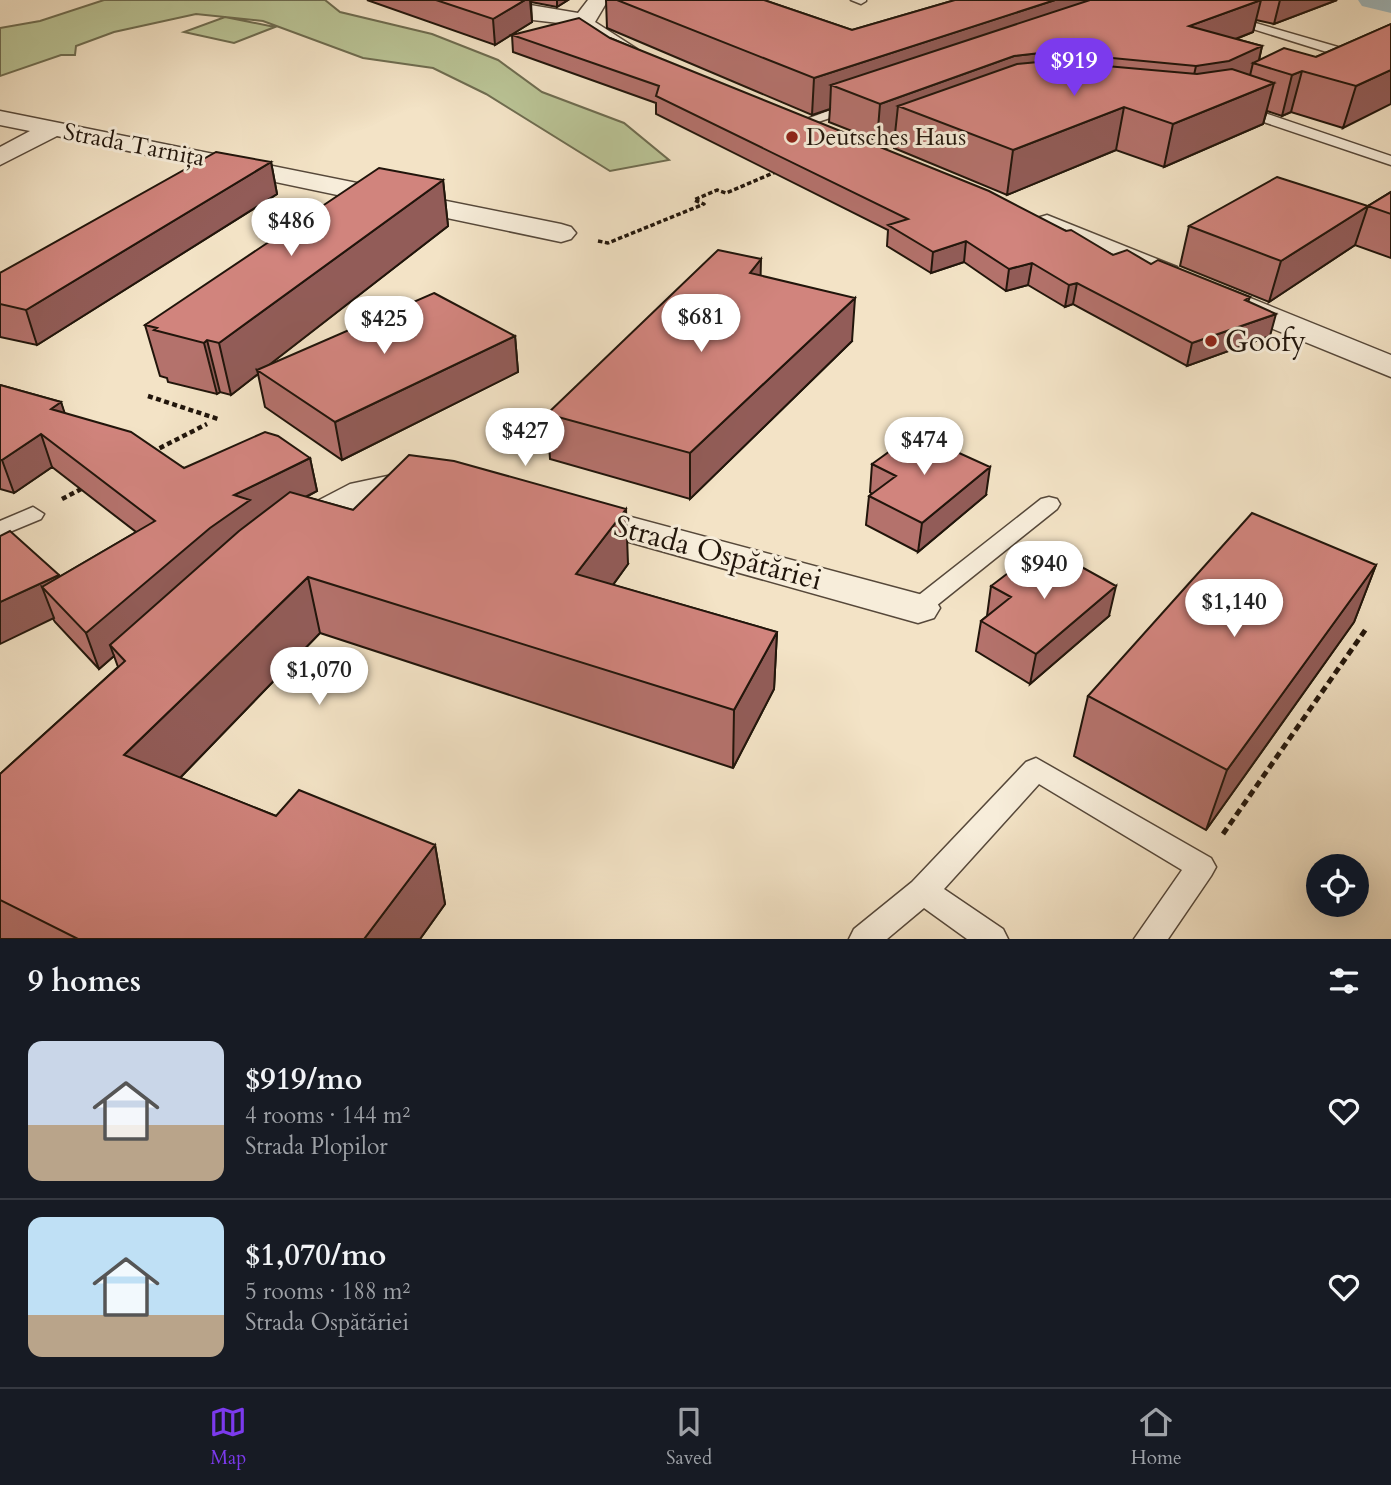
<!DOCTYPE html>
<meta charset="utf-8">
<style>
:root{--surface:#171b24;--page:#242831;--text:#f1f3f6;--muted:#9ea1a6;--line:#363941;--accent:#7c3aed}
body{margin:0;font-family:Cardo,serif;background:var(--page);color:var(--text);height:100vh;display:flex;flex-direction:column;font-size:26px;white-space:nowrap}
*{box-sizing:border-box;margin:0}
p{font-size:23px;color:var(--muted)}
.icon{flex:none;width:38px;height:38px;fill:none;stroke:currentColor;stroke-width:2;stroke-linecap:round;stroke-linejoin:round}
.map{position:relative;height:939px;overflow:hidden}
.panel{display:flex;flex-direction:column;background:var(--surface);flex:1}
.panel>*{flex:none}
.fabs{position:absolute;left:1306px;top:854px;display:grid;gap:14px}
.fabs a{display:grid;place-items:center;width:63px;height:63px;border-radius:50%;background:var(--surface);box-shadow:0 7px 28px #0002;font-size:35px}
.price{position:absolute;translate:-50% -60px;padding:0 16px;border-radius:24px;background:#fff;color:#222;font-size:23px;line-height:46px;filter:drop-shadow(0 2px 4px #0008)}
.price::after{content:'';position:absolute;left:50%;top:42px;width:21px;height:16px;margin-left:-10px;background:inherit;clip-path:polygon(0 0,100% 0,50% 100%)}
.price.on{background:var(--accent);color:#fff}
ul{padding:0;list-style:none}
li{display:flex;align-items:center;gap:21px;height:175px;padding:0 28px}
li+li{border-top:2px solid var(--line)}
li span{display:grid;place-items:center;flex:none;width:196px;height:140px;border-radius:14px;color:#555}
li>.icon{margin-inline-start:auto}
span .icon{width:84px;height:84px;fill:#fffc;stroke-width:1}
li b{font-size:30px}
h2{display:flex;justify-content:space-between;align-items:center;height:84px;padding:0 28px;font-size:30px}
.dock{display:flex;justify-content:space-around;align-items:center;height:98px;border-top:2px solid var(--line);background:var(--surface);font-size:19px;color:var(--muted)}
.dock a{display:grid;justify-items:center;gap:4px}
.dock .on{color:var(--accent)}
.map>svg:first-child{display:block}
.green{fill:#bac496;stroke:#6e6c50;stroke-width:2}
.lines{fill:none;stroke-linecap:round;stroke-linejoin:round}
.canal{fill:#a1bbc0;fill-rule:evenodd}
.lane-casing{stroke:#56483a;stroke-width:3}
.street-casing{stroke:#56483a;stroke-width:3}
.path-far2{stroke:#21150b;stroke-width:3.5;stroke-dasharray:4.5 2.5;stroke-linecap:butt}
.path-far1{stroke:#21150b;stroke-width:4.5;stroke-dasharray:5 3.5;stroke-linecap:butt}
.path{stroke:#21150b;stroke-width:5;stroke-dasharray:7 4.5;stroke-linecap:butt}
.lane{fill:#f7edda;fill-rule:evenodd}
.street{fill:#f7edda;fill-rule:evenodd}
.wall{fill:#b4726c;stroke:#21150b;stroke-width:2}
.shaded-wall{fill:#925c58;stroke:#21150b;stroke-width:2}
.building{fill:#d1847d;stroke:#21150b;stroke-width:2}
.poi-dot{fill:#8f2418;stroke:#f7edda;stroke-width:2.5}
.labels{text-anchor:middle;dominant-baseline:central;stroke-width:6;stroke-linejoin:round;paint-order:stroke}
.far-poi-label{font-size:24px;fill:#21150b;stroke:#f7edda;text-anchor:start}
.far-street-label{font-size:24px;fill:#21150b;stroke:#f7edda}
.poi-label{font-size:30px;fill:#21150b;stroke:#f7edda;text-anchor:start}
.street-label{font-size:30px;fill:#21150b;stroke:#f7edda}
</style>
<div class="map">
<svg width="1391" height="939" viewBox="0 0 1391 939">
<rect width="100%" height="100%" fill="#f3e3c6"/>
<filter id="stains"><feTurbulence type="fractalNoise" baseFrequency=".00286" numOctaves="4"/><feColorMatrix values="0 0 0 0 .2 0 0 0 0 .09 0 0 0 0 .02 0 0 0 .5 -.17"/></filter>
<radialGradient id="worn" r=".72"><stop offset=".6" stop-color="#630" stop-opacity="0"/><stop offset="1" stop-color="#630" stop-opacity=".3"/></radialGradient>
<path class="green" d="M325,0L340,12L432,34L498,60L542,92L624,123L669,160L610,171L486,94L433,68L363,58L263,21L196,14L114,32L76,46L75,55H61L0,76V28L40,21L104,0Z
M225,17L275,27L234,43L184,32Z"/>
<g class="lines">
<path class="canal" d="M1358,0H1391V13L1362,6Z"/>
<g class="lane-casing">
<path id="lane" d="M851,0H866V1L861,4Z
M1228,15L1338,47L1340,50L1330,53L1224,20L1222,18Z
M855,101L862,105L860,108L803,127L796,123Z
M1234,106H1244L1391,156V165L1234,112Z
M916,127L928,130L873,153L861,150Z
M1049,497L1057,499L1060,504L1057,509L926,614H910L906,608L910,602L1041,499Z
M33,507L44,514L41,519L0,536V521Z
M1036,758L1211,858L1216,867L1211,876L1168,939H1134L1182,870L1039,784L944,889L1003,929L1008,939H967L924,908L887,939H849L854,929L912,882L1026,762Z"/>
</g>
<g class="street-casing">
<path id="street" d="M465,0H500L578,13L588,0H608L595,22L637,49L626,56L618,54L576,25L533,20L468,4Z
M0,111L561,224L571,227L576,233L571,239L561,242L57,136L0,165V147L30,131L0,125Z
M1047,215L1177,267L1181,274L1177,281L1166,283L1155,281L1037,230L1033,224L1037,218Z
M1228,289L1391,355V377L1217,306L1212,299L1217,292Z
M425,468L439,472L444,480L439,488C418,493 393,494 374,503C343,516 313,548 279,539L273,530L279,521L350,484Z
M575,502L934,598L940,608L934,618L918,623L561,523L555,514L561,505Z"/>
</g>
<path class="path-far2" d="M598,241L608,243L704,204L694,200L717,190L726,193L778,171"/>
<path class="path-far1" d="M148,396L218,419
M152,452L207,424
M62,499L85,487"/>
<path class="path" d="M1223,834L1366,629"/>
<use href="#lane" class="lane"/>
<use href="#street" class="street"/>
</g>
<path class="wall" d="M367,0H568L557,7L531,2L532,22L495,45Z
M606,0H764L852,30L955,0H1337L1274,24L1256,20L1253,32L1236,39L1262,46L1259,60L1316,57L1391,24L1343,128L1291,112L1282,116L1267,111L1263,124L1164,167L1116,150L1007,195L894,148L895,134L877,141L829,122L830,109L812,115L607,28Z
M512,35L610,38L1066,231L1113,255L1151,264L1250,297L1248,302L1270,336L1187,366L1073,304L1065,307L1028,285L1006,291L964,262L931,273L887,246L888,230L656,114V103L513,52Z
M271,162L277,194L37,345L0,337V273Z
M443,180L448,226L271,363L515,336L518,372L342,460L265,407L258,374L231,395L220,392L217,394L168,382L167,378L160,376L145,325Z
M1391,192V258L1355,245L1269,302L1180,266L1189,226L1368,206Z
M761,276L852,341L690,499L550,459L547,414Z
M0,385L61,402L64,413L184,468L310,458L317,491L306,497L353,510L628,564L613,585L777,632L774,689L733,768L320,633L180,778L276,816L435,845L445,904L420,939H0V774L118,667L114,656L99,669L55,622L0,536L59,577L136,532L52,467L14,493L0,489Z
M872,464L986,495L918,552L866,525L869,496L872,494L870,492Z
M1376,565L1354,622L1206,830L1074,756L1088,696Z
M991,586L1109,616L1030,684L976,651L981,621L987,616Z"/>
<path class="shaded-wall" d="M525,0H530L532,22L495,45L493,19Z
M557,0H568L557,7Z
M1055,0H1088L1084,21L831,85L830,109L812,115L814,78Z
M1261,0L1253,32L1182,60L1189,26Z
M1280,0H1337L1274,24Z
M1262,46L1258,64L1253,63L1248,84L1188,101L1196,66Z
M1049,52L1043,87L898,106L895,134L877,141L880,104L1014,56Z
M1391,70V104L1343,128L1356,86Z
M1302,71L1291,112L1282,116L1292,75Z
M1274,83L1263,124L1164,167L1173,124Z
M1124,107L1116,150L1007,195L1013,150Z
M271,162L277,194L37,345L26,310Z
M443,180L448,226L260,372L257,370L258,374L231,395L219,343Z
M1368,206L1355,245L1269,302L1281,261Z
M966,241L964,262L931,273L933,252Z
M761,259L760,300L750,273Z
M1032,263L1028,285L1006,291L1009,269Z
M1077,283L1073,304L1065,307L1069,285Z
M855,298L852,341L690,499V453Z
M1276,314L1270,336L1187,366L1192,343Z
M515,336L518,372L342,460L335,422Z
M207,340L220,392L217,394L204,343Z
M61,402L72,435L51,409Z
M41,434L52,467L14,493L2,460Z
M310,458L317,491L256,522L110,645L114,656L99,669L86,633L234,495Z
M990,467L986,495L918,552L922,523Z
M626,509L628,564L580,630L576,574Z
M1376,565L1354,622L1206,830L1227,770Z
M59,575L72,610L42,587L54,618L0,644V602Z
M308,577L320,633L145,814L124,755Z
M1116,586L1109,616L1030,684L1036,654Z
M777,632L774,689L733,768L734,710Z
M435,845L445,904L420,939H364Z"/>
<path class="building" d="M436,0H525L493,19Z
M617,0H764L852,30L955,0H1055L814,78Z
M1090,0H1261L1189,26L1262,46L1229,61L1196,66L1049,52L1014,56L880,104L831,85Z
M579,18L610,38L989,191L1066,231L1071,230L1113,255L1127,250L1151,264L1158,260L1250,297L1245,300L1276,314L1192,343L1077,283L1069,285L1032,263L1009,269L966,241L933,252L888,225L908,219L656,96L659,86L512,35Z
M1391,24V70L1356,86L1302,71L1292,75L1253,63L1284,48L1316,57Z
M1049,61L1197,74L1232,69L1274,83L1173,124L1124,107L1013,150L898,106L1017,64Z
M216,152L271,162L26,310L0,304V273Z
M379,168L443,180L219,343L207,340L204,343L154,330L157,328L145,325Z
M1277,177L1368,206L1281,261L1189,226Z
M1391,192V214L1368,206Z
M718,250L761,259L750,273L855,298L690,453L547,414Z
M434,293L515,336L335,422L257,370Z
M0,385L61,402L51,409L131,432L184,468L265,432L278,436L310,458L234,495L250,500L210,528L86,633L42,587L155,521L41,434L2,460H0Z
M915,433L990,467L922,523L869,496L896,476L872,464Z
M409,455L454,461L626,509L576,574L777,632L734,710L308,577L124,755L276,816L299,790L435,845L364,939H78L0,900V774L125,661L110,645L239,531L290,492L353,510Z
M1252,513L1376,565L1227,770L1088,696Z
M10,531L59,575L0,602V536Z
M1033,554L1059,568L1069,560L1116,586L1036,654L981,621L1011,597L991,586Z"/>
<g class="poi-dot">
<circle cx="792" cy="137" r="7"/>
<circle cx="1211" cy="341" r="7"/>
</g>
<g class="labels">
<g class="far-poi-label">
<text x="806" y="137">Deutsches Haus</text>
</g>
<g class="far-street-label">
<text transform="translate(134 145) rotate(11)">Strada Tarnița</text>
</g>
<g class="poi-label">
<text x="1225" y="341">Goofy</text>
</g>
<g class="street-label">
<text transform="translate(718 553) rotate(15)">Strada Ospătăriei</text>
</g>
</g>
<rect width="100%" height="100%" filter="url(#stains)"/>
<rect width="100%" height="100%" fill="url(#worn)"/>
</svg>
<div class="fabs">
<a><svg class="icon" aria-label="locate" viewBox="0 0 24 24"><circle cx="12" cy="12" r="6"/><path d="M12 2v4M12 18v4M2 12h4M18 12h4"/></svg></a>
</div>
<b class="price on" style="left:1074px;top:98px">$919</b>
<b class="price" style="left:291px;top:258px">$486</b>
<b class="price" style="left:701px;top:354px">$681</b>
<b class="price" style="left:384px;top:356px">$425</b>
<b class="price" style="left:525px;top:468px">$427</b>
<b class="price" style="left:924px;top:477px">$474</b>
<b class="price" style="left:1044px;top:601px">$940</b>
<b class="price" style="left:1234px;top:639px">$1,140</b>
<b class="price" style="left:319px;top:707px">$1,070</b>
</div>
<section class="panel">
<h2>9 homes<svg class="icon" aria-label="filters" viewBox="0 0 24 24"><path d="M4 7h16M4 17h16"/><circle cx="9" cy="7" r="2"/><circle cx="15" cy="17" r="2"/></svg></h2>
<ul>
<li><span style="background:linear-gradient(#c9d6e8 60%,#b9a48a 0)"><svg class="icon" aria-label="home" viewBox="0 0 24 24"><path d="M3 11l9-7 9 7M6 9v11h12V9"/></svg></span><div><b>$919/mo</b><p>4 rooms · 144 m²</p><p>Strada Plopilor</p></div><svg class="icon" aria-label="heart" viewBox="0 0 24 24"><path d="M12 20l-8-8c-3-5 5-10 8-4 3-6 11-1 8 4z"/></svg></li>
<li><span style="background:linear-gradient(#bfe0f5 70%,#b9a48a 0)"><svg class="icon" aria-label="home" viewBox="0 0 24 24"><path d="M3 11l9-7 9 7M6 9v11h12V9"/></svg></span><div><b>$1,070/mo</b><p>5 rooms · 188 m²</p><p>Strada Ospătăriei</p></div><svg class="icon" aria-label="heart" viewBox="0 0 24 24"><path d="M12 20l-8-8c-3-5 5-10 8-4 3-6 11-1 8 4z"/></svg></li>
</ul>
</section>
<nav class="dock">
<a class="on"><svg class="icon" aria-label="map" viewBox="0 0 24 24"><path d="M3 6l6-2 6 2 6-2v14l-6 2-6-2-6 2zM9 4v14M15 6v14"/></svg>Map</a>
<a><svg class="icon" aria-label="saved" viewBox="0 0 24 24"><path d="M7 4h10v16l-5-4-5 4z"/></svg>Saved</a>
<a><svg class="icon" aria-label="home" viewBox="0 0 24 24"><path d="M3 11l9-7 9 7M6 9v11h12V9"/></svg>Home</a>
</nav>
